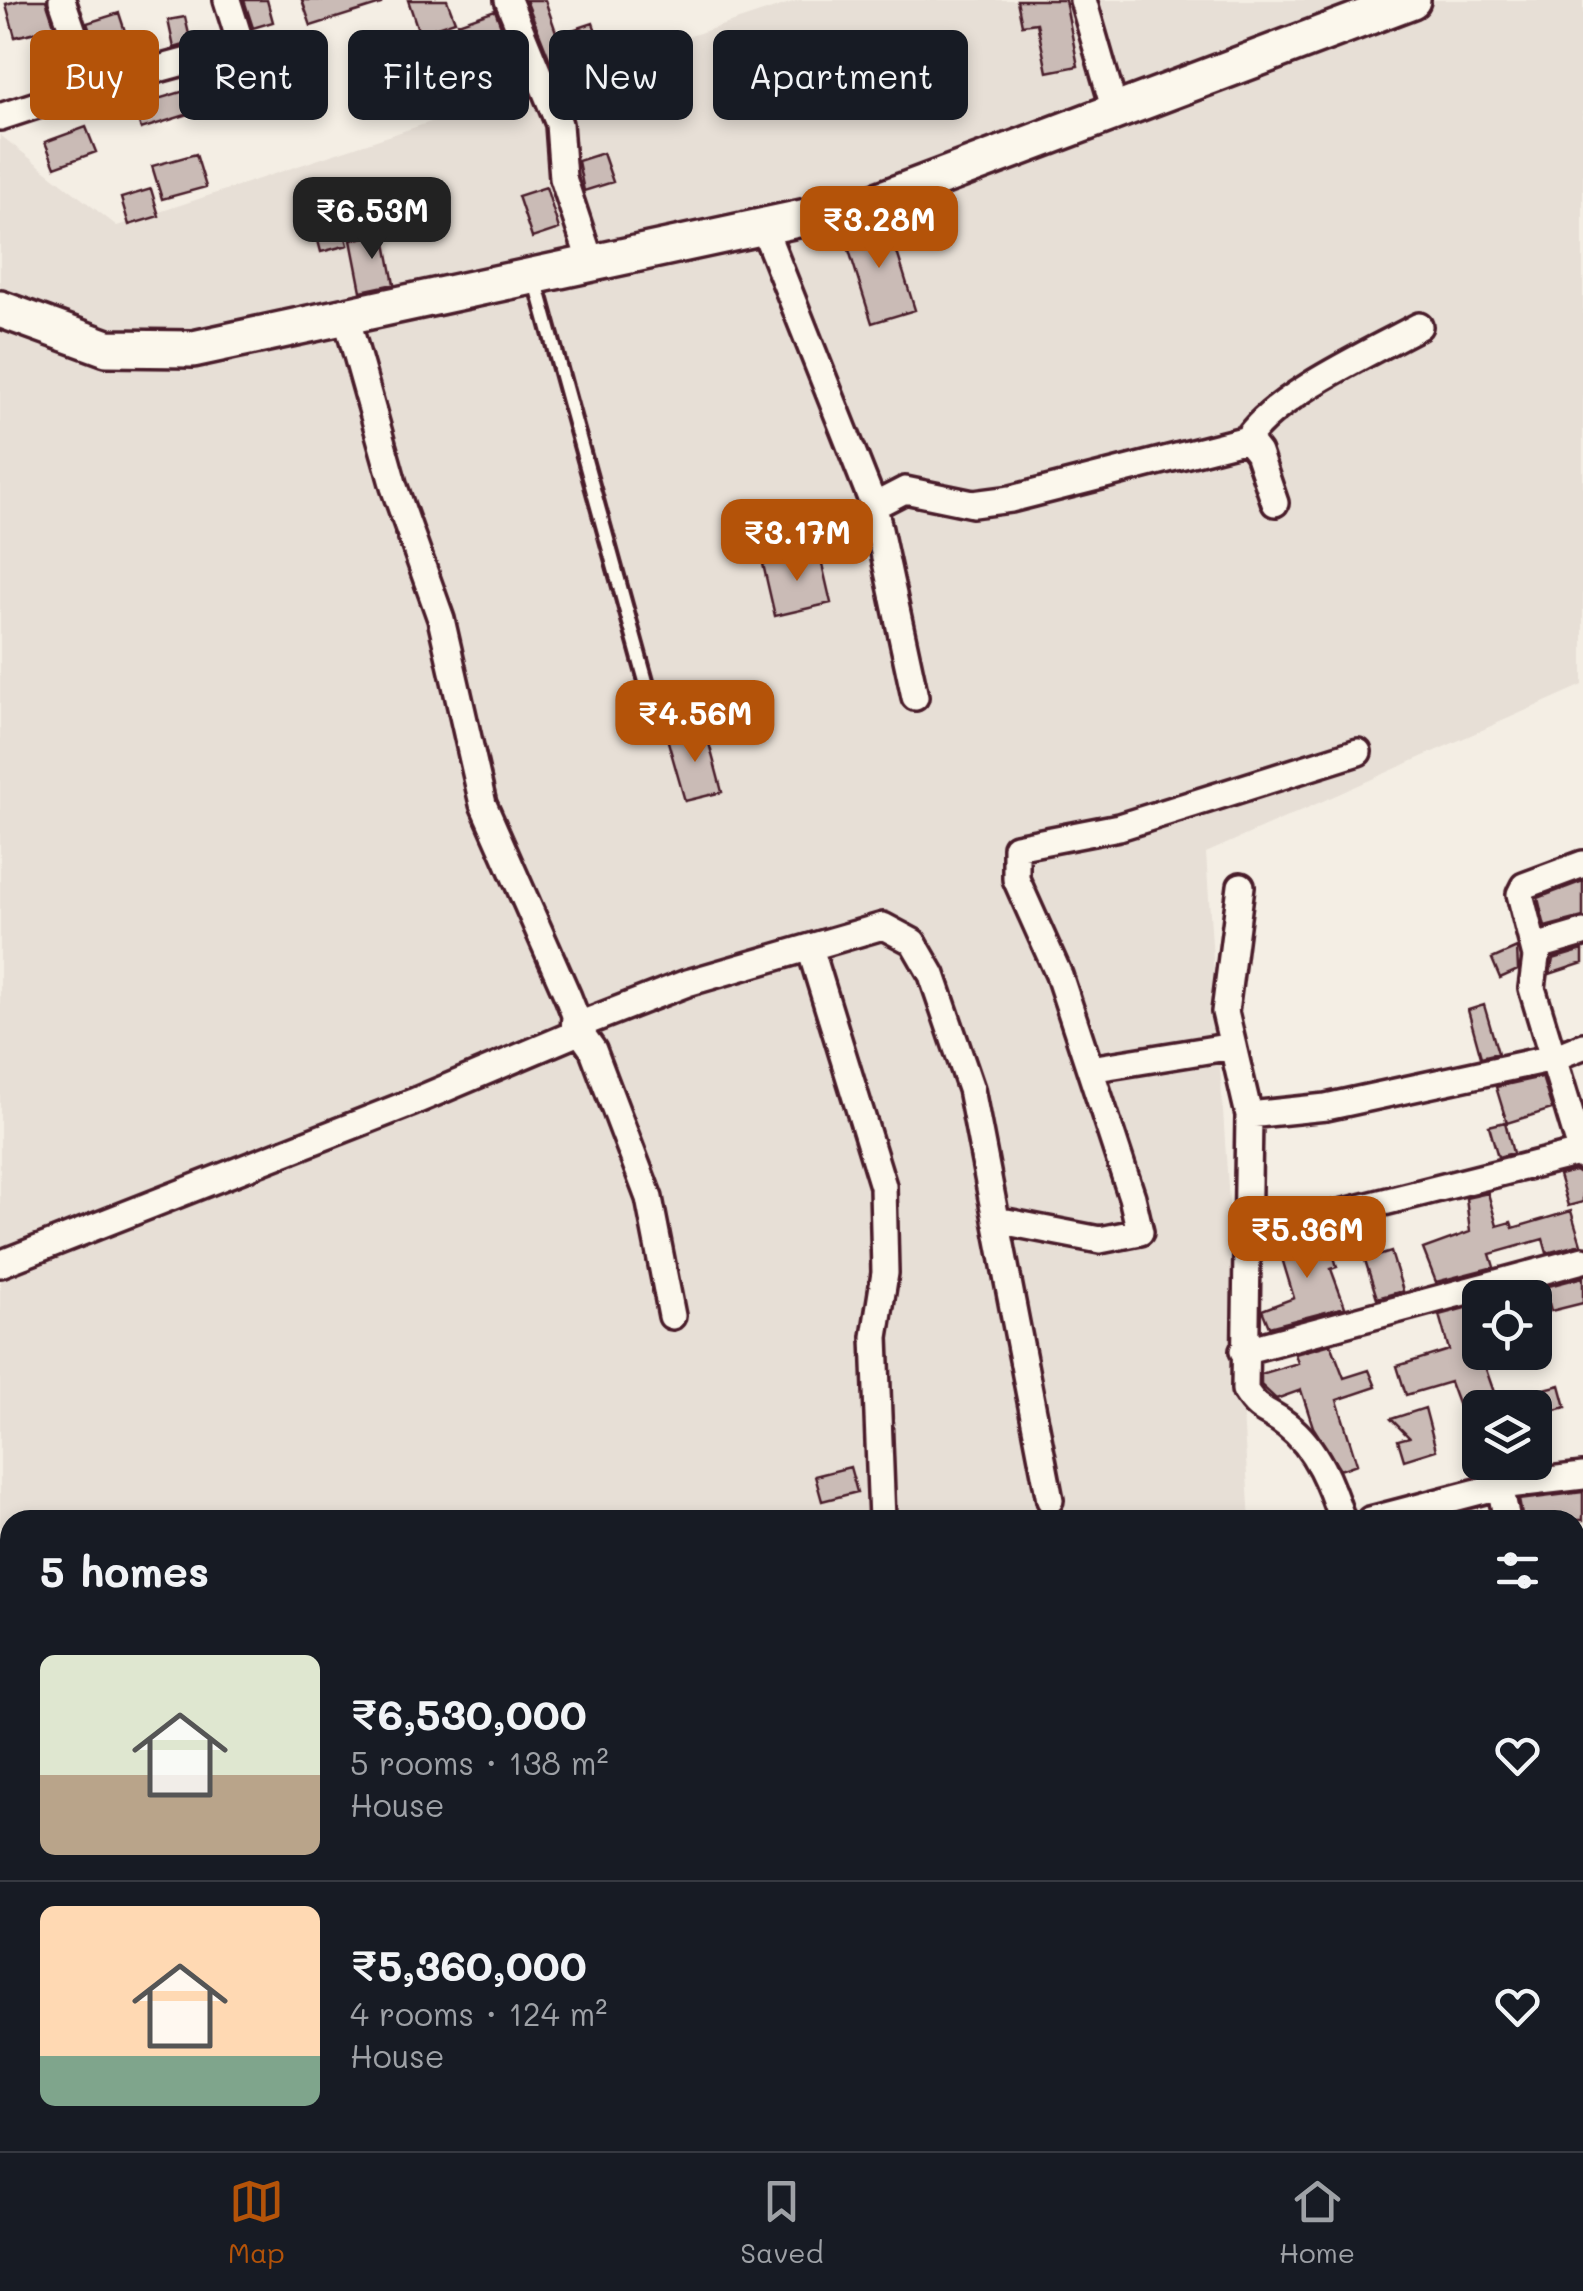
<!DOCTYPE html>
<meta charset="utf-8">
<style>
:root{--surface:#171b24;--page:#242831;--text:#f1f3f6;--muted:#9ea1a6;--line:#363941;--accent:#b45309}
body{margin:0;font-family:Mali,sans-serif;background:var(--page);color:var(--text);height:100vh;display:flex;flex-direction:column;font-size:38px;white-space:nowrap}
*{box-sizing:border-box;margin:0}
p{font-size:32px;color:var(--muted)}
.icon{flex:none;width:55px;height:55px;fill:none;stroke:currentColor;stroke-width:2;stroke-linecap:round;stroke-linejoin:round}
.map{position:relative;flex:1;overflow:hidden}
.sheet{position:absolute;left:0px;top:1510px;width:1585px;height:642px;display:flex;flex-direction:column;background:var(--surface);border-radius:30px 30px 0 0;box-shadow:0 5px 15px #0003}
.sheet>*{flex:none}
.top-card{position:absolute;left:30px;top:30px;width:1000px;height:90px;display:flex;gap:20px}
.controls{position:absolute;left:1462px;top:1280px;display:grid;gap:20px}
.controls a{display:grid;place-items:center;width:90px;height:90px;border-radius:15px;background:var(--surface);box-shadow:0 5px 15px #0003;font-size:50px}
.price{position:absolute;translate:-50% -85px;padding:0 22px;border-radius:20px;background:var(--accent);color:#fff;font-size:32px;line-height:65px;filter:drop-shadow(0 2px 5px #0008)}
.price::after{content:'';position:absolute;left:50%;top:60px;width:30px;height:22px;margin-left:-15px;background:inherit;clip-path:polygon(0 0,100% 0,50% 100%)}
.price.selected{background:#222;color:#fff}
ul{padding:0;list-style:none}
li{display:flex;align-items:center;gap:30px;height:250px;padding:0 40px}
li+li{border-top:2px solid var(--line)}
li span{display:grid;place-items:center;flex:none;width:280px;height:200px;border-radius:15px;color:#555}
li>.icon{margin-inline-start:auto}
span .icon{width:120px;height:120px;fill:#fffc;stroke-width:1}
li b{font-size:42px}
h2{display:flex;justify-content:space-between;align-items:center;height:120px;padding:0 40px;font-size:42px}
.pill{padding:0 35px;border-radius:15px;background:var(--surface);box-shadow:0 5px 15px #0003;font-size:35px;line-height:90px}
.pill.selected{background:var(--accent);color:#fff}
.dock{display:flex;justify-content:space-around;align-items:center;height:140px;border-top:2px solid var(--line);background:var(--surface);font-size:28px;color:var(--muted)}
.dock a{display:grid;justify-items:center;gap:5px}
.dock .selected{color:var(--accent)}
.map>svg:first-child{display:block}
.built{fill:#e7dfd6}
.building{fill:#cabbb6;stroke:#4a1f2b;stroke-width:2.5}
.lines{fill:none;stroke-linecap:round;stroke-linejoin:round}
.lane-casing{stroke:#4a1f2b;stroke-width:20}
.street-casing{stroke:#4a1f2b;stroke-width:32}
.secondary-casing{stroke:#4a1f2b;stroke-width:42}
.primary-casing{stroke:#4a1f2b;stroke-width:48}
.lane{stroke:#fbf7ec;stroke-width:12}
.street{stroke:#fbf7ec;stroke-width:25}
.secondary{stroke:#fbf7ec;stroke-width:35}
.primary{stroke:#fbf7ec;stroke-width:40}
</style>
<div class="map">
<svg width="1583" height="2151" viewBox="0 0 1583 2151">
<rect width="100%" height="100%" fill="#f4eee4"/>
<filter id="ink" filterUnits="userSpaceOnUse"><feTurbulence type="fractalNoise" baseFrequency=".01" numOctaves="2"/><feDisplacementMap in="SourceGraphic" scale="20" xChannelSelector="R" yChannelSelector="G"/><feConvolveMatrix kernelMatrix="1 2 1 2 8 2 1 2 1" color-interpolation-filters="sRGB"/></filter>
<g filter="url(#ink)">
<path class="built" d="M799,0H1583V685L1206,853L1250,1520H10V2142H597L601,2151H0V135L117,226Z"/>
<path class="building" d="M21,0H46L67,64L47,69L36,32L15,37L6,4Z
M244,0H267L273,22L253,28Z
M302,0H380L381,4L311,26Z
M408,0H447L455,21L419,33Z
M526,0H545L557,35L593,23L603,51L553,68Z
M1017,0H1065L1078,66L1047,72L1037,23L1022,25Z
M495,10L502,29L464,42L458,23Z
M119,13L134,59L102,67L87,23Z
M185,17L191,43L174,48L168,20Z
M224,68L226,77L189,88L186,78Z
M198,87L205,109L141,129L134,106Z
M86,127L96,152L55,167L45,142Z
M603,153L613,182L584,191L578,161Z
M196,154L206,187L162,199L152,166Z
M546,187L559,229L532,238L518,196Z
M151,189L159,216L129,225L121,198Z
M335,195L348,245L321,252L308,202Z
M887,220L915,310L872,323L843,231Z
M384,233L394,284L361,291L351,240Z
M819,551L831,603L775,616L763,564Z
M705,728L722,792L685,801L667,738Z
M1583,881V917L1545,927L1538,898Z
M1517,948L1518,970L1500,978L1492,959Z
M1583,950V963L1550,974L1553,959Z
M1484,1005L1498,1053L1481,1057L1468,1010Z
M1542,1077L1552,1109L1507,1123L1496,1087Z
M1505,1122L1513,1153L1498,1157L1489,1126Z
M1575,1171L1583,1176V1202L1568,1206L1559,1175Z
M1488,1193L1497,1226L1511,1222L1513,1228L1571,1211L1581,1244L1547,1253L1543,1239L1490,1254L1494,1267L1436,1282L1423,1249L1470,1232L1466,1198Z
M1327,1233L1337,1267L1331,1269L1345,1307L1269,1327L1262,1310L1294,1298L1278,1245Z
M1391,1252L1403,1291L1377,1298L1365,1260Z
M1583,1277V1303L1551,1311L1545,1287Z
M1480,1304V1352L1497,1401L1560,1385L1566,1407L1535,1415V1408H1497L1496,1402L1461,1412L1450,1382L1406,1395L1397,1366L1449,1350L1439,1315Z
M1331,1344L1344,1378L1369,1370L1376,1387L1337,1400L1357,1464L1340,1470L1313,1427L1301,1390L1276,1399L1261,1385V1374L1298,1363L1295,1354Z
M1425,1408L1436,1450L1404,1460L1398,1440L1409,1437L1391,1419Z
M850,1467L857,1492L822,1501L815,1476Z
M1583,1492V1520H1523L1519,1500Z"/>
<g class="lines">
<g class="lane-casing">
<path id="lane" d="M535,278L658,725"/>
</g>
<g class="street-casing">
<path id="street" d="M508,0L559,124L563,178L591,263
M1083,0L1115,111
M92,87L228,50L239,38L227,0
M0,117L92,87L62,0
M763,226L874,506L915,697
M1275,503L1258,453L1247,439C1276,395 1371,352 1419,326
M874,506L905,490L973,504L1011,499L1247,439
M1583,864L1524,886L1520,894L1536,957L1532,988L1583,1157
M1241,886L1225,1012L1249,1115L1326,1107L1553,1058L1583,1046
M810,948L883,1186L885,1273L875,1337L882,1520
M1536,957L1542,945L1583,933
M1090,1069L1233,1046
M1249,1115L1245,1390C1260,1414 1267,1409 1287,1425C1317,1448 1331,1486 1342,1520
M996,1220L1100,1240L1140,1232L1132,1197L1059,975L1016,879V847L1119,827L1358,752
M1245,1237L1583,1152
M0,1264L413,1102L574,1034L575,1015L568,997L483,804L441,619L394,487L346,316
M672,1316L649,1198L593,1050L576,1026L687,983L883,926L913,942L932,975L971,1089L1050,1500
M1243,1351L1583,1260
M1500,1486L1507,1520
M1370,1520L1500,1486L1583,1476
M1575,1613L1582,1679L1575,1681
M1575,1722L1583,1721"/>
</g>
<g class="secondary-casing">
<path id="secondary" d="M0,309L107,348L193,349L872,203L1412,0"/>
</g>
<g class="primary-casing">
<path id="primary" d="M0,1892L10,1917
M100,2142L104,2151"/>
</g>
<use href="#lane" class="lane"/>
<use href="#street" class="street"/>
<use href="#secondary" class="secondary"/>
<use href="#primary" class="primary"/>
</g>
</g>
</svg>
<div class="controls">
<a><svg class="icon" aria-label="locate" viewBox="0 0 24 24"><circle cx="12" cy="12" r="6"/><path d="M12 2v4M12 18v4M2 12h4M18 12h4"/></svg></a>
<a><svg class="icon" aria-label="layers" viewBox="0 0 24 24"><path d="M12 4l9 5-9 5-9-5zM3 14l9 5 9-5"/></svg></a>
</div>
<b class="price selected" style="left:372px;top:262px">₹6.53M</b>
<b class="price" style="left:879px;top:271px">₹3.28M</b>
<b class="price" style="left:797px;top:584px">₹3.17M</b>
<b class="price" style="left:695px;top:765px">₹4.56M</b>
<b class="price" style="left:1307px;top:1281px">₹5.36M</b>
<div class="top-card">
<a class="pill selected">Buy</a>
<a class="pill">Rent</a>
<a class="pill">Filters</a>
<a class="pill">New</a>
<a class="pill">Apartment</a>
</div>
<section class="sheet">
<h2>5 homes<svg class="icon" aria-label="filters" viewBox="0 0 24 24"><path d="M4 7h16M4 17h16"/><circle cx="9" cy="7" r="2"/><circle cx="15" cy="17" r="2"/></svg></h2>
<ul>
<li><span style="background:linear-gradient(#dfe7d0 60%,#b9a48a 0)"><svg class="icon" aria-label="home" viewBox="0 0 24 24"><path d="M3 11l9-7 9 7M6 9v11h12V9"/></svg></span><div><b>₹6,530,000</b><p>5 rooms · 138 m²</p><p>House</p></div><svg class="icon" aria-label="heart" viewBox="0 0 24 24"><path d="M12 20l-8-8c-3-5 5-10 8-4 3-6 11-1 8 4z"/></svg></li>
<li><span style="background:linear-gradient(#ffd9b3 75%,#7fa58c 0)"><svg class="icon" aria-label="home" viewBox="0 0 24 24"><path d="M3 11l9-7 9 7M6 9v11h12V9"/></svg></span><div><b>₹5,360,000</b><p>4 rooms · 124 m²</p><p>House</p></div><svg class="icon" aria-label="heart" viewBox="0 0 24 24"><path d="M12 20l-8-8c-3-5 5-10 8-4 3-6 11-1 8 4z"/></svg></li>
</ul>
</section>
</div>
<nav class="dock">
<a class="selected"><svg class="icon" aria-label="map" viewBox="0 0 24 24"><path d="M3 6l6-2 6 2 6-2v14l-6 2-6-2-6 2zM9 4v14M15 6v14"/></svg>Map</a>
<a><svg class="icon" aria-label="saved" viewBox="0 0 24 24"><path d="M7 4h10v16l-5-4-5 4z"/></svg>Saved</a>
<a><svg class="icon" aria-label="home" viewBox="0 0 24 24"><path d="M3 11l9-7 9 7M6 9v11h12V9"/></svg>Home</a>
</nav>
